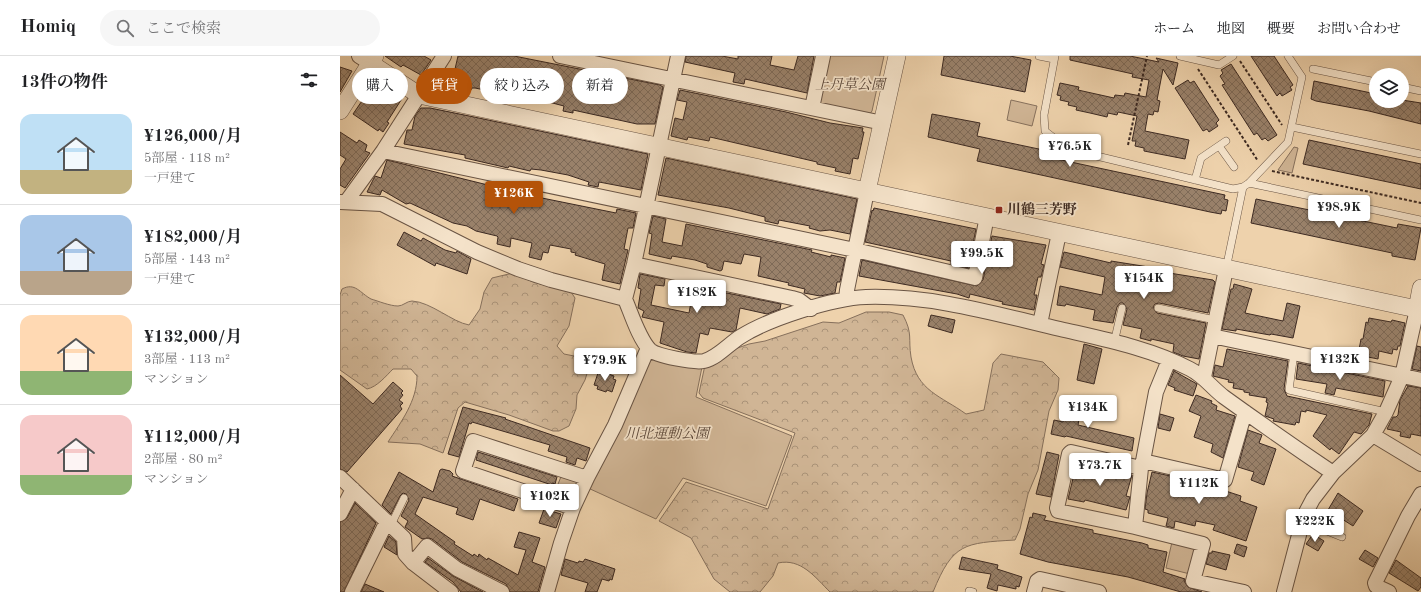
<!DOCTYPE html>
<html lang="ja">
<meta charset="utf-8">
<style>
:root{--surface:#fff;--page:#f6f6f6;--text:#202124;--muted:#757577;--line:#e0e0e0;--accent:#b45309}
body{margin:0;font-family:"Old Standard TT","Noto Serif JP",serif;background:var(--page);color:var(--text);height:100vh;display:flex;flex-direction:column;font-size:15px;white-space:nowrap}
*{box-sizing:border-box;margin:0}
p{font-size:13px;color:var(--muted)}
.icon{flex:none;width:22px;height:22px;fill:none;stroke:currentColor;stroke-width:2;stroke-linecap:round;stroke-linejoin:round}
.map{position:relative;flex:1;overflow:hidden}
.side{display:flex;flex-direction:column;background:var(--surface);width:340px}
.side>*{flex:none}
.top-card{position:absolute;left:12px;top:12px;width:380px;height:36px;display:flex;gap:8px}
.tools{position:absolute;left:1029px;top:12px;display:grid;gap:8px}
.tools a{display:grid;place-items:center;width:40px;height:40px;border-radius:50%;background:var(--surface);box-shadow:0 4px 16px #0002;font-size:20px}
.price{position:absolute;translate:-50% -34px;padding:0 9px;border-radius:4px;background:#fff;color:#222;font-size:13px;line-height:26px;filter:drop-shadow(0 1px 2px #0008)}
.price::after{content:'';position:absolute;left:50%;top:24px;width:12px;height:9px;margin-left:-6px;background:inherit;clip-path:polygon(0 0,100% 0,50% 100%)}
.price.selected{background:var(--accent);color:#fff}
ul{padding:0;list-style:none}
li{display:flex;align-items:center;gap:12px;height:100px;padding:0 20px}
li+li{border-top:1px solid var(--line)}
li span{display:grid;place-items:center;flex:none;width:112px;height:80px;border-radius:12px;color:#555}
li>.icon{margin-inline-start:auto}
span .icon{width:48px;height:48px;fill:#fffc;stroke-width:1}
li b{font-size:17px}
h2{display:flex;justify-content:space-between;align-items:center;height:48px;padding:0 20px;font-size:17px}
.pill{padding:0 14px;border-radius:18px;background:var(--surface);box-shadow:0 4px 16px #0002;font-size:14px;line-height:36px}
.pill.selected{background:var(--accent);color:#fff}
header{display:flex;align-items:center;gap:24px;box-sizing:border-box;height:56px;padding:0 20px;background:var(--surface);border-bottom:1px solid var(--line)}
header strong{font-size:19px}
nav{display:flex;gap:22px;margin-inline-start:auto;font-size:14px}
.search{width:280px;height:36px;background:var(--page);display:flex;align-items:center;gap:10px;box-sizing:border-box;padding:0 14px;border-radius:22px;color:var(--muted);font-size:15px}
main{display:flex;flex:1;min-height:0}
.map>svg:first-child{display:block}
.forest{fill:url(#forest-crowns);stroke:#86705c}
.green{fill:#d0b595;stroke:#86705c}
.building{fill:url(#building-cross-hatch);stroke:#3d2a22}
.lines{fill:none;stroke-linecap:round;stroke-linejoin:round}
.service-casing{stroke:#695444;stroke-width:8}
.minor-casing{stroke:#695444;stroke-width:16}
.tertiary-casing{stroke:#695444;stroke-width:18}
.path{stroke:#3d2a22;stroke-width:2;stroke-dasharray:3 2;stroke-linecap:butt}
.service{stroke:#f4e2c9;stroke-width:7}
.minor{stroke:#f4e2c9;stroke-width:14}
.tertiary{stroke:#f4e2c9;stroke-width:17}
.poi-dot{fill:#8f2418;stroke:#f4e2c9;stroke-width:1.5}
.labels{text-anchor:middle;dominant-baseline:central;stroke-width:3.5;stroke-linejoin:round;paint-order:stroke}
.park-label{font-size:14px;font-style:italic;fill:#5a4639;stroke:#f4e2c9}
.poi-label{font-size:14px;font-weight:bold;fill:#3d2a22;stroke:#f4e2c9;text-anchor:start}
</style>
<header>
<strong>Homiq</strong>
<div class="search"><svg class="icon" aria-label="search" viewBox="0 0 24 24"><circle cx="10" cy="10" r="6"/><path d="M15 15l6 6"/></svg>ここで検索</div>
<nav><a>ホーム</a><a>地図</a><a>概要</a><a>お問い合わせ</a></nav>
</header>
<main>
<section class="side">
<h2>13件の物件<svg class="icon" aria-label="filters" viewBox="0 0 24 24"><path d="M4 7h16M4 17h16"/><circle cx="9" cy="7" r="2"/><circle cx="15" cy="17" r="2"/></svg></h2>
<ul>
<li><span style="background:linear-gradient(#bfe0f5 70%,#c2b280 0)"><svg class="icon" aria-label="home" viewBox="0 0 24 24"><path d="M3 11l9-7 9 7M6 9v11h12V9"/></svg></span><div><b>¥126,000/月</b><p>5部屋 · 118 m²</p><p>一戸建て</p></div></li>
<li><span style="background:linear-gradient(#a9c7e8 70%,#b9a48a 0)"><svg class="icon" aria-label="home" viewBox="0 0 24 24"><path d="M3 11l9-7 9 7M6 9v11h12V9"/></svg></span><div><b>¥182,000/月</b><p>5部屋 · 143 m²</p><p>一戸建て</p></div></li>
<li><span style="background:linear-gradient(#ffd9b3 70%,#8fb573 0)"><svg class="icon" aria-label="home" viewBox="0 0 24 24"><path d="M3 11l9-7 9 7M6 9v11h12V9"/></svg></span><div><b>¥132,000/月</b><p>3部屋 · 113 m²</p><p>マンション</p></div></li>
<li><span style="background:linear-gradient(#f6c9c9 75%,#8fb573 0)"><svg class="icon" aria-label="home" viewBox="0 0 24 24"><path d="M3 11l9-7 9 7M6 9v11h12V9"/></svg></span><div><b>¥112,000/月</b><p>2部屋 · 80 m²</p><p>マンション</p></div></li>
</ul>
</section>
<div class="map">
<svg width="1081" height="536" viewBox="0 0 1081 536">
<defs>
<pattern id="forest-crowns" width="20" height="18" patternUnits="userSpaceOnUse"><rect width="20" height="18" fill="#d0b595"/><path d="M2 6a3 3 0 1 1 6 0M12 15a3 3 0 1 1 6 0" fill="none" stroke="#aa9379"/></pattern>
<pattern id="building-cross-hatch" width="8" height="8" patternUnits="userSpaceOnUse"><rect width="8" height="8" fill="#99816a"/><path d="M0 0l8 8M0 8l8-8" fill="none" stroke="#7e6a57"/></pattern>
</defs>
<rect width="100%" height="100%" fill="#eed2ac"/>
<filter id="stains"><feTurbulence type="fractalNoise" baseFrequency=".005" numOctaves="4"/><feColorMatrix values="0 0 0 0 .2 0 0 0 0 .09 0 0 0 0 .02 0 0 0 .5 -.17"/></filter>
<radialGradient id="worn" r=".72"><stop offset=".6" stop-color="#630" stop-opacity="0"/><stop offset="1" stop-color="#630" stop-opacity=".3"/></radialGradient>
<path class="forest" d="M173,217L193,226L231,236L235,242L229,270L217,290L224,298L239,301L249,311L245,324L237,339L236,353L229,370L219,375H213L169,359L125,346L118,352L103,397L80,388L48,386C61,366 77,345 77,320L71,313H53C46,320 37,331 27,333L0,314V239L2,233C15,226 20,237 31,243C38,245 50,250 58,250C63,250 67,245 72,245C91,246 112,266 129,269L140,253L144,236L152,222Z
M526,256H549L563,259C573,278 568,282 571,301C577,335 601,340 626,358L644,354L653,307L661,298L703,306L719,322L718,334L709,355L698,414L688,438L680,473L675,484C624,487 613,487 593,536H490C475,521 461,502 438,507L433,520L420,536H390L374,523L351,482L319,465L346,426L428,453L455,377L363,342L359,337L365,309L389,295L409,288L425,285L483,266L499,267Z"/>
<path class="green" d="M489,0H544L532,55L529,59L479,48Z
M671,44L697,50L692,70L667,64Z
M954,91L958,92L952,117L938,114Z
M315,303L362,311L356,341L452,380L426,450L343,422L316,463L248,432L307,306Z
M222,418L235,422L237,426L229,444L213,441Z
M832,486L856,492L850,518L826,512Z"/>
<path class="building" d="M45,0H84L91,4L81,19L63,9L61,11Z
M118,0H174L320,29L323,31L315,68H297L233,54V57L223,55L224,50L174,37V40L135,32H132L131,34L97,27L106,13H115Z
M346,0H382L398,3V0H432L430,9L454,14L458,0H474L467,37L405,23L404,28L393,26L395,17L345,6Z
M604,0H670L691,4L685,36L601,19Z
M730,0H790L819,6L816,2L838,7L833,29L823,13L817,44L820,45L818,56L814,55L813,59L808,58L805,75L849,84L845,103L804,95V92L795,90L796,85H792L797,60L778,56L777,59L768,57L767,61L750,57L736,54L737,51L728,49L729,46L720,44L721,40L717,39L720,27L739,31L738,34L774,42L775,39L784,40L785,37L806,41L809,24L792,21L793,18L730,4Z
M911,0H934L953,29L950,31L952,34L942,40L940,37L937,40Z
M891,8L937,79L928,85L925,82L922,84L917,77L914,79L882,29L885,28L880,20L883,17L881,14Z
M0,11L12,15L0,36Z
M32,23L63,41L47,66L49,67L43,76L39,73L38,75L13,58L26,39L23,37Z
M848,24L850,27L854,25L879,64L876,67L878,70L869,76L867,73L863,75L835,32Z
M974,25L1036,38V45L1062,44L1081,47V68L1029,55L976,45L971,43Z
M340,34L446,56L490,67L523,72L522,76H524L518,103L513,102L510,118L495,115L496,112L477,108V106L383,84L370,81L369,85L348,81L347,84L331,80L335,62L343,64L347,46L337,44Z
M81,52H90L134,61L308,98L301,134L259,126L258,131L248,129L249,126L228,119L201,114L191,113L190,115L169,110L168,112L125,102V99L64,88L67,74H72L75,60Z
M592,58L640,67L637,80L713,96L712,102L885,139L884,143L888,144L886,155L882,154L881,158L870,156L637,105L640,93L588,81Z
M0,76L17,87L19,84L27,89L25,95L30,97L5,132L0,129V113L6,103L0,99Z
M969,84L1081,108V133L963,108Z
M326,102L517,143L510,178L490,174L480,175L469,172L470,170L439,164L438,168L425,165V161L389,152L318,139Z
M47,104L176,136L175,139L201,145L202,142L276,157L277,153L296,157L293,172H288L284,193L288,194L280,228L262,224L265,208L235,199L236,197L231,196V193L210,189L208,197L203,196L201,204L189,201L192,187L171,182L170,191L157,188L158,181L157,180L136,175L127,170L113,167L70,147L66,148L42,134L40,139L27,136L35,120L41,122Z
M916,143L1057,172L1058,168L1081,172L1075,204L1052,200V197L911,167Z
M534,152L636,173L628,212L611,208V205L525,186L532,154L533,155Z
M313,160L326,163L322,186L342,190L346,168L472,194L471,196L491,201V199L505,202L500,226H497L495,237L480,240L464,237L465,233L448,229L449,227L418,220L421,201L404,198L401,208L384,205L382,214L380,215L367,211V208L355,204L332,200L331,203L309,198L312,178L309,177Z
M64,176L81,185L83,182L105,194L116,197L117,195L131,203L127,218L96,207L95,210L57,189Z
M652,180L706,189L701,208L704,209L701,221H698L694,239H697L694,254L662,248L663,246L630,238L629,242L617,238L519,220L522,204L637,230L643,224Z
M724,196L771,207V205L815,212L823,214V216L873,224L875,226L868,257L819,247L815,248L813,251L817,257L866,267L859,303L843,300L833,296L834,288L811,283V285L800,282L802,273L783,269L787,253L783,247H780L777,251L773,267L753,264L755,254L730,249L726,248L725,250L717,249L720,230L762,239L765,221L720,211Z
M300,218L325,223L324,230L315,229L311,249L349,257L353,235L361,236L362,232L441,248L440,253L427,258L400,252L396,274L392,276L370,272L368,279L360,277L356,297L347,296L320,287L324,266L302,261L304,255L298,252L301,233L298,232Z
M894,228L912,233L905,257L943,265L947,247L960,250L953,282L931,278L930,279L896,273V275L882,273L891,233H893Z
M591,259L615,264L612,277L588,270Z
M1029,262L1051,266L1052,264L1065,267L1060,290H1058L1057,294L1053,293L1052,298L1039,295L1038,303L1018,299L1021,283H1023L1026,266L1028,267Z
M744,288L762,293L754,328L737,324Z
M1077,290L1081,291V315L1072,313Z
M887,293L948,305L944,333L947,340L1032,358L1029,369L1021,378L1014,376L999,398L991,392L990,394L973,380L987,359L966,354V356L961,355L959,367L956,366L955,369L933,365L934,363L925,360L928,347L926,346L927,342L909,339L910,337L904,336V334L893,332L894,327L888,326L889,324L873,320L875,309L883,311Z
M958,307L1045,325L1043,341L996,332L994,339L985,337L987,328L956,323Z
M834,315L857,328L853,340L834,334L835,332L828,329Z
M263,316L274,320L273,323L276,324L272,336L267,334L266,336L257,333L258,330L254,329L258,317L262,319Z
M0,319L33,348L53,326L63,335L61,337L63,339L59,344L63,347L60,350L62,353L7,416L0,413Z
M1068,330L1081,332V380L1071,378L1070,382L1060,380L1061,376L1047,373L1053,361H1056L1058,359L1060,344Z
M856,339L872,345L871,347L877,350L876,354L895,360L883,402L871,396L873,388L854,381L861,360L849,355Z
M734,341L746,344L744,353L741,352L738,369L794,382L792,395L726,380L725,381L711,378L714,364L723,366L728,345L733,346Z
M123,351L166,362L165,363L250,392L246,405L237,402L235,409L226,406L227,401L208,395L210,389L132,366L131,368L129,367L119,401L108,398Z
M820,358L834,362L830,375L818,372Z
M908,374L922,379L919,387L936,393L924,429L911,424L914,416L898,411Z
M138,396L217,421L215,428L212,427V429L136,404Z
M707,396L719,399L711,441L696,438Z
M737,406L752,409L751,412L776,418L777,415L792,419L786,440L790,441L786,454L745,444L744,446L728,443Z
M102,413L110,415L113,418L112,420L178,443L174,455L140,443L133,464L116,458L118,452L83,441L75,458L115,486L114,488L133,500L134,498L138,501L139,498L147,504L148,502L178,519L186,494L174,491L179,476L200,482L192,506L205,511L198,536H170L166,528L122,506L92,483L88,482L82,483L65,471L68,465L61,460L69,444L66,438L63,437L60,440L51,458L42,449L59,416L93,436L100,414Z
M812,416L858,426L901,440L900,445L917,451L906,485L873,474L875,469L856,465L855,470L835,465L834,472L826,470L828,462L808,457V454L805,453L807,437Z
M998,437L1023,455L1013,470L988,454Z
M15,447L36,467L4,536H0V466L7,462Z
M204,453L221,458L216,472L199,467Z
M693,457L706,460L704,464L753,474V477L802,487L808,489V492L827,496L823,516L845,523L844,525L848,531L862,536H841L788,521L708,506L680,498L690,461L692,462Z
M973,478L984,485L978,495L966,488Z
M49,480L56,486L57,499L44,491Z
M897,488L907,491L904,501L894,497Z
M1025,494L1038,502L1033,511L1019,503Z
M872,495L890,499L886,514L866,508L869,497H872Z
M622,501L658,509L657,513L682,521L679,531L676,530V533L658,529L657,535L647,532L651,518L619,513Z
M88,502L113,520L143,536H121L113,526L85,506Z
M225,503L238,507L239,505L243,506L245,503L275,513L272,524L270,523L269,525L262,523L257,536H245L248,527L221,519Z
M1056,504L1081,522V531L1078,535L1049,517Z
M25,528L44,536H21Z"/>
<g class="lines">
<g class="service-casing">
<path id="service" d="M699,0L714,3
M715,0L704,59L705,75C715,83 725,91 736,95L893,133L903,131L909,127L948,86L962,21L948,0
M840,0L879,9L893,0
M973,13L1036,26
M1062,31L1081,35
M952,71L1081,98
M879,90L894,111
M855,124L861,102L886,85
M909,127L1081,164
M886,213L903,131
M818,252L875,264
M774,287L782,252
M954,297L949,334L1046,356
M962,465L1002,481
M51,469L64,442
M629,535L633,536"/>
</g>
<g class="minor-casing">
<path id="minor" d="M19,0L30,7
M220,0L543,67
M472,52L483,0
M43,95L515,194L635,222L647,160
M0,146L42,148L137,196L178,213L211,224L285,243C291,257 299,283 310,294C317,300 354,307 364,305C377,302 389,288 400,281C428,263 493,242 526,241C592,239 656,258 720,273C763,283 810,292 850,313C864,320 872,332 884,341C920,367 956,392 993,417
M6,146L43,95L104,0
M294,208L452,242L459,244L471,253
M285,243L294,208L338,0
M506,243L507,234L527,135
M700,268L719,177
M872,280L1081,324
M829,304L816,336L803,405L885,424L905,356
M864,321L886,213
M1033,379L1081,408
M801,412L795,471L718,455L717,452L729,398L731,396L801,412L803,405
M0,421L64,482L65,498L73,507L111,536
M233,452L123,415L133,385L247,422
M0,458L13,433
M795,471L863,488L853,525L904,536
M73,507L87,490L117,513L162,536
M12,536L47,465
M207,536L221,487L233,452L247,422L275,369L308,292
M694,536L697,525L700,523L759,536
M944,536L964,460L973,443L993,417L1033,379L1046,356L1062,320L1077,253
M1049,536L1036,530L1035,527L1068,460L1081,438"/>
</g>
<g class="tertiary-casing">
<path id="tertiary" d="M30,7L79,39L1081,254
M0,55L35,0
M527,135L557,0
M1077,253L1081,232"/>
</g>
<path class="path" d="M900,5L942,69
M858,13L918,105
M788,89L807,0
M932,115L1081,147"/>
<use href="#service" class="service"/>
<use href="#minor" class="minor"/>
<use href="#tertiary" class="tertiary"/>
</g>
<rect class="poi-dot" x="655" y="150" width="8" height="8" rx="2"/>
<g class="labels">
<g class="park-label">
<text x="510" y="29">上丹草公園</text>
<text x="327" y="378">川北運動公園</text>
</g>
<g class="poi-label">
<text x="667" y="154">川鶴三芳野</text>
</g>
</g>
<rect width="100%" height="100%" filter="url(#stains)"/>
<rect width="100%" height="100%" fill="url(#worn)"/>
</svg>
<div class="tools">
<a><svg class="icon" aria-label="layers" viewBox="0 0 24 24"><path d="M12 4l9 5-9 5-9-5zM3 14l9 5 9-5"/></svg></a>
</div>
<b class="price" style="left:730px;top:112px">¥76.5K</b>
<b class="price selected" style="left:174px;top:159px">¥126K</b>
<b class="price" style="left:999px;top:173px">¥98.9K</b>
<b class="price" style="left:642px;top:219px">¥99.5K</b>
<b class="price" style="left:804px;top:244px">¥154K</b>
<b class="price" style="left:357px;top:258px">¥182K</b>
<b class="price" style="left:1000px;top:325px">¥132K</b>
<b class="price" style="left:265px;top:326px">¥79.9K</b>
<b class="price" style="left:748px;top:373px">¥134K</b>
<b class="price" style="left:760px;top:431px">¥73.7K</b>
<b class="price" style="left:859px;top:449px">¥112K</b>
<b class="price" style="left:210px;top:462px">¥102K</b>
<b class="price" style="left:975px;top:487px">¥222K</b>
<div class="top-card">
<a class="pill">購入</a>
<a class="pill selected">賃貸</a>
<a class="pill">絞り込み</a>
<a class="pill">新着</a>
</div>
</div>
</main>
